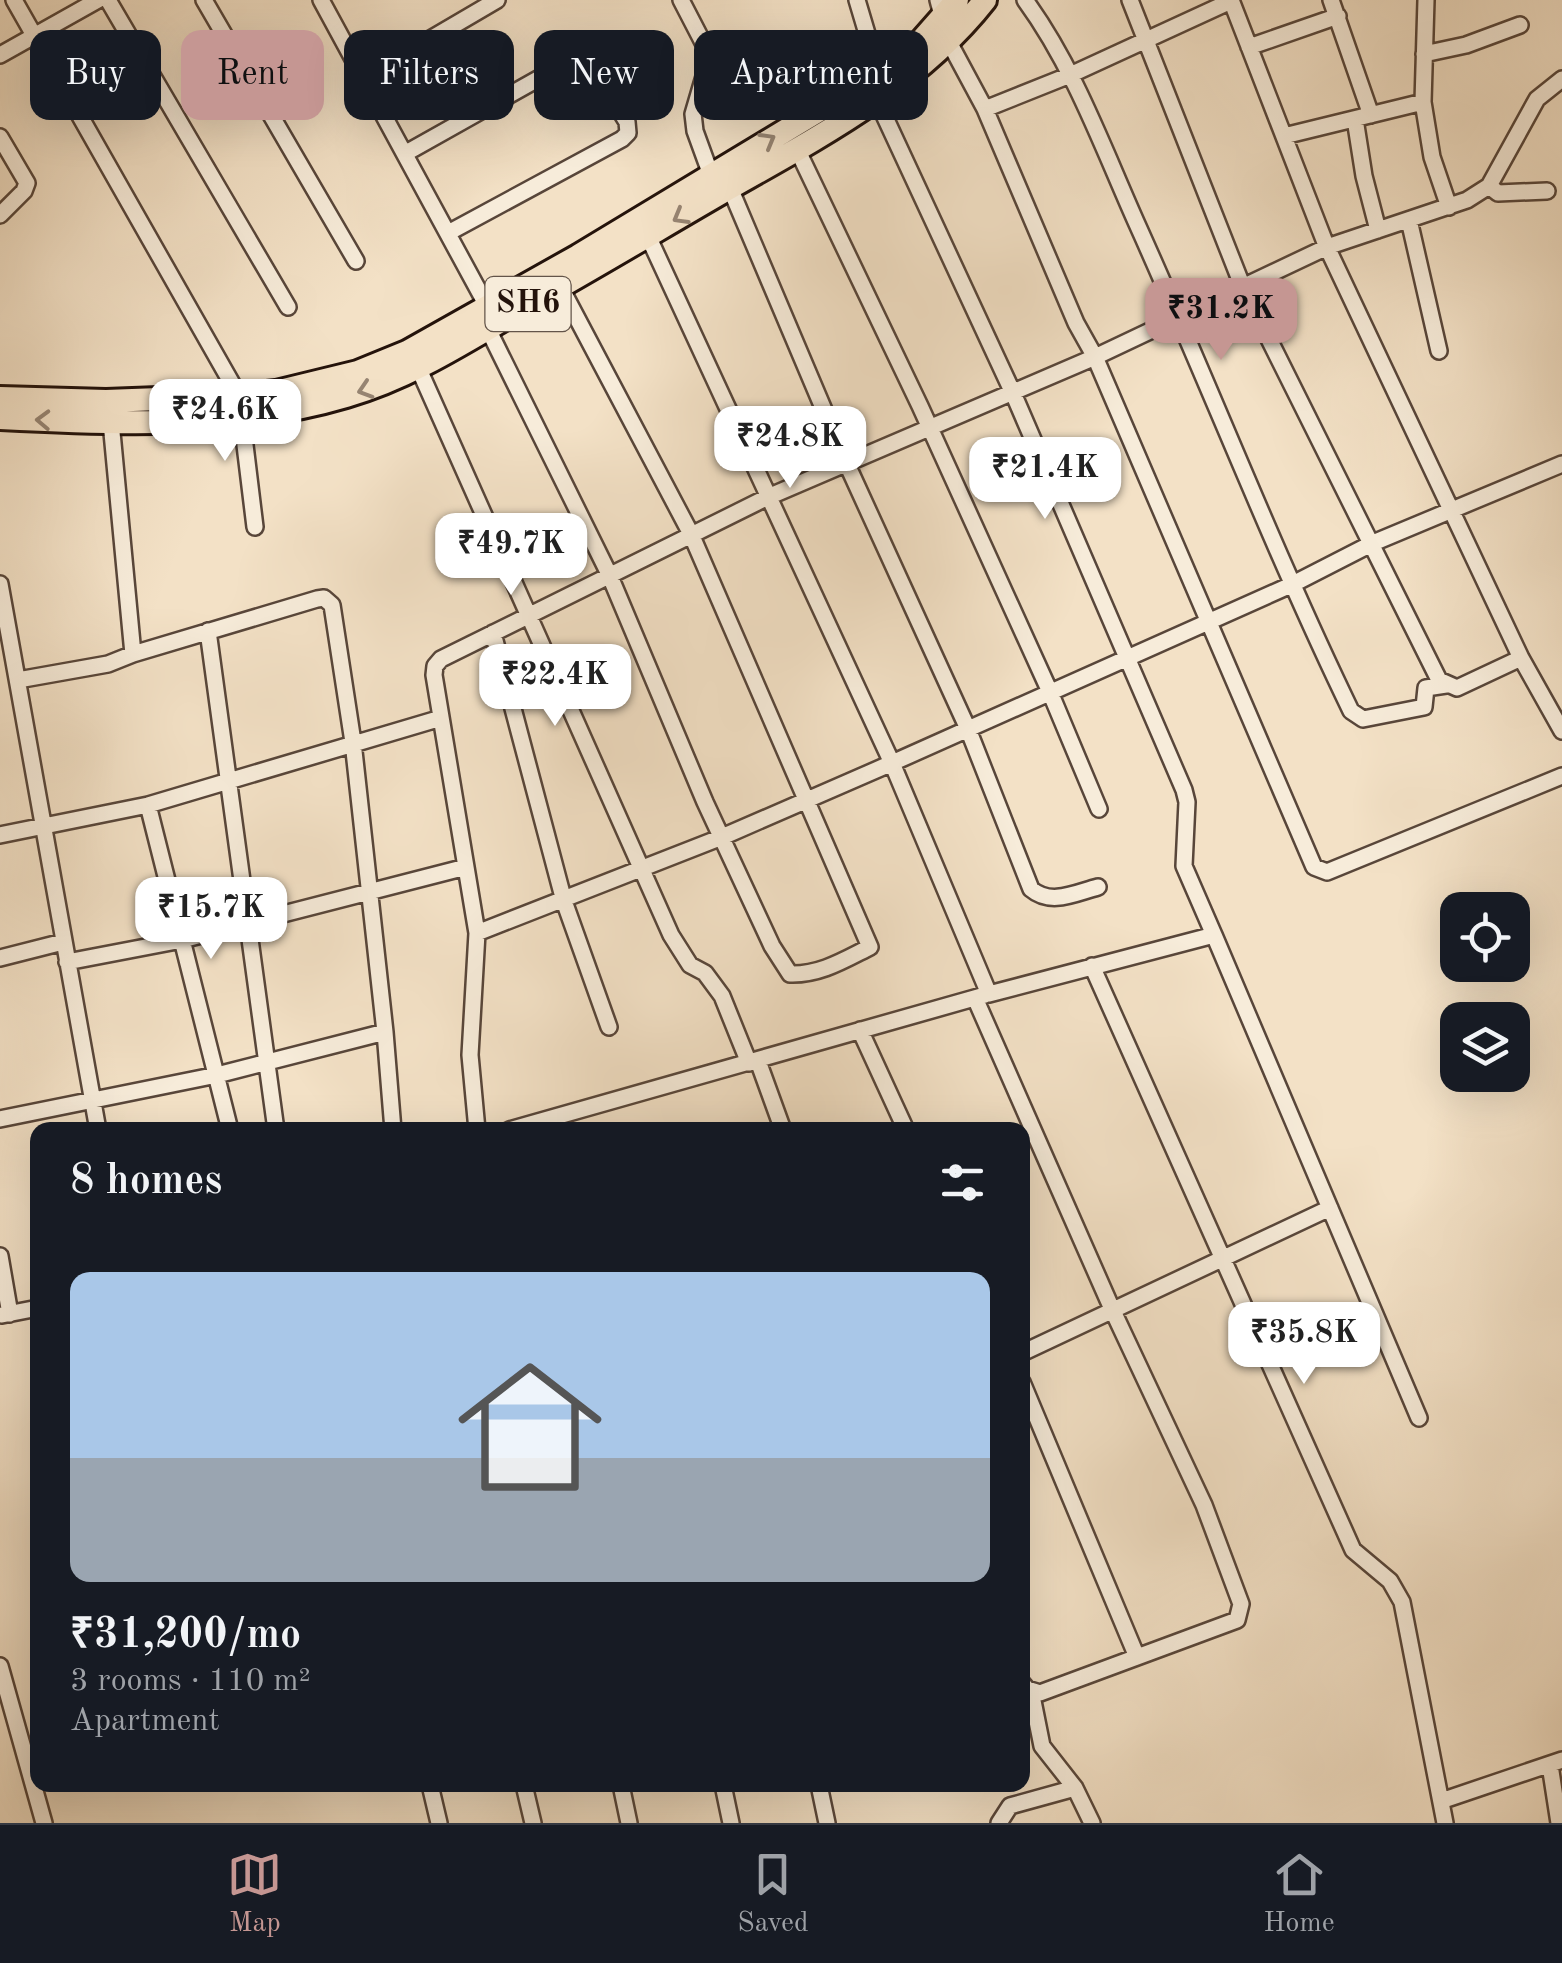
<!DOCTYPE html>
<meta charset="utf-8">
<style>
:root{--surface:#171b24;--page:#242831;--text:#f1f3f6;--muted:#9ea1a6;--line:#363941;--accent:#c59692}
body{margin:0;font-family:"Old Standard TT",serif;background:var(--page);color:var(--text);height:100vh;display:flex;flex-direction:column;font-size:38px;white-space:nowrap}
*{box-sizing:border-box;margin:0}
p{font-size:32px;color:var(--muted)}
.icon{flex:none;width:55px;height:55px;fill:none;stroke:currentColor;stroke-width:2;stroke-linecap:round;stroke-linejoin:round}
.map{position:relative;flex:1;overflow:hidden}
.details{position:absolute;left:30px;top:1122px;width:1000px;height:670px;display:flex;flex-direction:column;background:var(--surface);border-radius:20px;box-shadow:0 10px 40px #0002}
.details>*{flex:none}
.guide{position:absolute;left:30px;top:30px;width:1000px;height:90px;display:flex;gap:20px}
.controls{position:absolute;left:1440px;top:892px;display:grid;gap:20px}
.controls a{display:grid;place-items:center;width:90px;height:90px;border-radius:20px;background:var(--surface);box-shadow:0 10px 40px #0002;font-size:50px}
.price{position:absolute;translate:-50% -85px;padding:0 22px;border-radius:20px;background:#fff;color:#222;font-size:32px;line-height:65px;filter:drop-shadow(0 2px 5px #0008)}
.price::after{content:'';position:absolute;left:50%;top:60px;width:30px;height:22px;margin-left:-15px;background:inherit;clip-path:polygon(0 0,100% 0,50% 100%)}
.price.current{background:var(--accent);color:#111}
ul{padding:0;list-style:none}
li{display:grid;align-content:center;gap:20px;height:530px;padding:0 40px}
li+li{border-top:2px solid var(--line)}
li span{display:grid;place-items:center;height:310px;border-radius:20px;color:#555}
li>.icon{margin-inline-start:auto}
span .icon{width:180px;height:180px;fill:#fffc;stroke-width:1}
li b{font-size:42px}
h2{display:flex;justify-content:space-between;align-items:center;height:120px;padding:0 40px;font-size:42px}
.chip{padding:0 35px;border-radius:20px;background:var(--surface);box-shadow:0 10px 40px #0002;font-size:35px;line-height:90px}
.chip.current{background:var(--accent);color:#111}
.dock{display:flex;justify-content:space-around;align-items:center;height:140px;border-top:2px solid var(--line);background:var(--surface);font-size:28px;color:var(--muted)}
.dock a{display:grid;justify-items:center;gap:5px}
.dock .current{color:var(--accent)}
.map>svg:first-child{display:block}
.lines{fill:none;stroke-linecap:round;stroke-linejoin:round}
.street-casing{stroke:#58463a;stroke-width:20}
.primary-casing{stroke:#24130b;stroke-width:28}
.street{stroke:#f7ecda;stroke-width:15}
.primary{stroke:#f3e1c6;stroke-width:22}
.oneway{stroke:#968472}
.labels{text-anchor:middle;dominant-baseline:central;stroke-width:8;stroke-linejoin:round;paint-order:stroke}
.shield{fill:#f7ecda;stroke:#635449;stroke-width:2.5}
.shield-label{font-size:32px;font-weight:bold;fill:#24130b}
</style>
<div class="map">
<svg width="1562" height="1823" viewBox="0 0 1562 1823">
<rect width="100%" height="100%" fill="#f3e1c6"/>
<filter id="stains"><feTurbulence type="fractalNoise" baseFrequency=".002" numOctaves="4"/><feColorMatrix values="0 0 0 0 .2 0 0 0 0 .09 0 0 0 0 .02 0 0 0 .5 -.17"/></filter>
<radialGradient id="worn" r=".72"><stop offset=".6" stop-color="#630" stop-opacity="0"/><stop offset="1" stop-color="#630" stop-opacity=".3"/></radialGradient>
<g class="lines">
<g class="street-casing">
<path id="street" d="M14,0L239,396L255,527
M108,0L288,307
M204,0L356,261
M321,0L487,306
M681,0L710,56L693,114L695,131L711,175
M857,0L879,74
M938,0L949,42L985,109L1076,323L1095,357L1314,867L1327,872L1562,776
M1025,0C1074,67 1103,148 1137,224C1210,386 1274,552 1351,711L1363,719L1424,707L1426,688L1446,685
M1130,0L1242,285L1439,680L1457,688L1521,658
M1231,0L1326,245L1521,658L1562,731
M1331,0L1371,115
M1426,0L1423,102L1432,157L1449,207
M1249,47L1338,16
M1424,54L1466,45L1520,25
M0,55L98,0
M364,78L497,0
M877,100L1013,393L1184,790L1187,802L1184,866L1214,935
M985,109L1070,75L1231,1
M1355,119L1364,176L1378,230
M1284,136L1423,102
M0,137L27,183L24,191L0,215
M797,149L920,406L1050,692L1099,809
M406,153L577,57L589,61L627,122L628,133L622,139L448,233
M1489,186L1498,193L1547,191
M730,188L846,462L968,729L1031,889C1051,906 1075,893 1098,887
M1409,220L1439,351
M648,236C729,412 810,588 892,763L722,837L477,933L434,675L435,666L441,659L768,497L1095,357L1327,247L1467,200L1489,186L1537,99L1562,79
M487,327L609,574L705,802L772,946L790,974C820,975 844,960 870,947L691,534L560,286
M418,367L671,935L690,965L705,973L722,996L749,1063
M111,422L133,654L317,599L324,598L332,605L353,742L385,1032L393,1130
M0,584L98,1130
M208,631L276,1130
M493,633L564,901L609,1027
M18,680L108,664L133,654
M148,805L230,1130
M0,835L148,805L441,718
M477,933L470,1055L477,1130
M0,958L63,942
M67,962L182,940L466,867
M1092,966L1353,1550L1390,1581L1402,1602L1445,1823
M975,998L1112,1309L1204,1505L1241,1604L1237,1620L1040,1693L1027,1689L1022,1683
M860,1030L906,1130
M758,1061L783,1130
M0,1119L217,1075L385,1032
M509,1130L985,995
M0,1256L10,1314
M2,1315L38,1308
M1022,1353L1330,1208
M1022,1382L1137,1657
M1419,1418L1214,935L989,994L892,763L1291,585L1373,543L1562,464
M0,1666L44,1823
M1031,1691L1042,1746L1075,1788L1092,1823
M1550,1765L1559,1823
M430,1785L439,1823
M524,1785L533,1823
M621,1785L629,1823
M723,1785L731,1823
M819,1785L827,1823
M1441,1801L1562,1760
M999,1823L1010,1806L1075,1788"/>
</g>
<g class="primary-casing">
<path id="primary" d="M0,398L106,401L239,396L276,392L358,372L407,352L578,256L879,74L913,50L957,0
M0,418C114,424 235,429 346,396C420,375 487,327 554,290C614,256 672,221 731,187C823,135 919,84 985,0"/>
</g>
<use href="#street" class="street"/>
<use href="#primary" class="primary"/>
</g>
<defs><path id="oneway-chevron" d="M-2-3.5L2.5 0L-2 3.5" fill="none" stroke-width="1.6" stroke-linecap="round" stroke-linejoin="round" transform="scale(2.5)"/></defs>
<g class="oneway">
<use href="#oneway-chevron" transform="translate(768 140) rotate(-30)"/>
<use href="#oneway-chevron" transform="translate(680 217) rotate(150)"/>
<use href="#oneway-chevron" transform="translate(365 390) rotate(162)"/>
<use href="#oneway-chevron" transform="translate(43 420) rotate(-178)"/>
</g>
<g class="labels">
<rect class="shield" x="485.5" y="277" width="85" height="54" rx="8"/>
<g class="shield-label">
<text x="528" y="304">SH6</text>
</g>
</g>
<rect width="100%" height="100%" filter="url(#stains)"/>
<rect width="100%" height="100%" fill="url(#worn)"/>
</svg>
<div class="controls">
<a><svg class="icon" aria-label="locate" viewBox="0 0 24 24"><circle cx="12" cy="12" r="6"/><path d="M12 2v4M12 18v4M2 12h4M18 12h4"/></svg></a>
<a><svg class="icon" aria-label="layers" viewBox="0 0 24 24"><path d="M12 4l9 5-9 5-9-5zM3 14l9 5 9-5"/></svg></a>
</div>
<b class="price current" style="left:1221px;top:363px">₹31.2K</b>
<b class="price" style="left:225px;top:464px">₹24.6K</b>
<b class="price" style="left:790px;top:491px">₹24.8K</b>
<b class="price" style="left:1045px;top:522px">₹21.4K</b>
<b class="price" style="left:511px;top:598px">₹49.7K</b>
<b class="price" style="left:555px;top:729px">₹22.4K</b>
<b class="price" style="left:211px;top:962px">₹15.7K</b>
<b class="price" style="left:1304px;top:1387px">₹35.8K</b>
<div class="guide">
<a class="chip">Buy</a>
<a class="chip current">Rent</a>
<a class="chip">Filters</a>
<a class="chip">New</a>
<a class="chip">Apartment</a>
</div>
<section class="details">
<h2>8 homes<svg class="icon" aria-label="filters" viewBox="0 0 24 24"><path d="M4 7h16M4 17h16"/><circle cx="9" cy="7" r="2"/><circle cx="15" cy="17" r="2"/></svg></h2>
<ul>
<li><span style="background:linear-gradient(#a9c7e8 60%,#9aa5b1 0)"><svg class="icon" aria-label="home" viewBox="0 0 24 24"><path d="M3 11l9-7 9 7M6 9v11h12V9"/></svg></span><div><b>₹31,200/mo</b><p>3 rooms · 110 m²</p><p>Apartment</p></div></li>
</ul>
</section>
</div>
<nav class="dock">
<a class="current"><svg class="icon" aria-label="map" viewBox="0 0 24 24"><path d="M3 6l6-2 6 2 6-2v14l-6 2-6-2-6 2zM9 4v14M15 6v14"/></svg>Map</a>
<a><svg class="icon" aria-label="saved" viewBox="0 0 24 24"><path d="M7 4h10v16l-5-4-5 4z"/></svg>Saved</a>
<a><svg class="icon" aria-label="home" viewBox="0 0 24 24"><path d="M3 11l9-7 9 7M6 9v11h12V9"/></svg>Home</a>
</nav>
